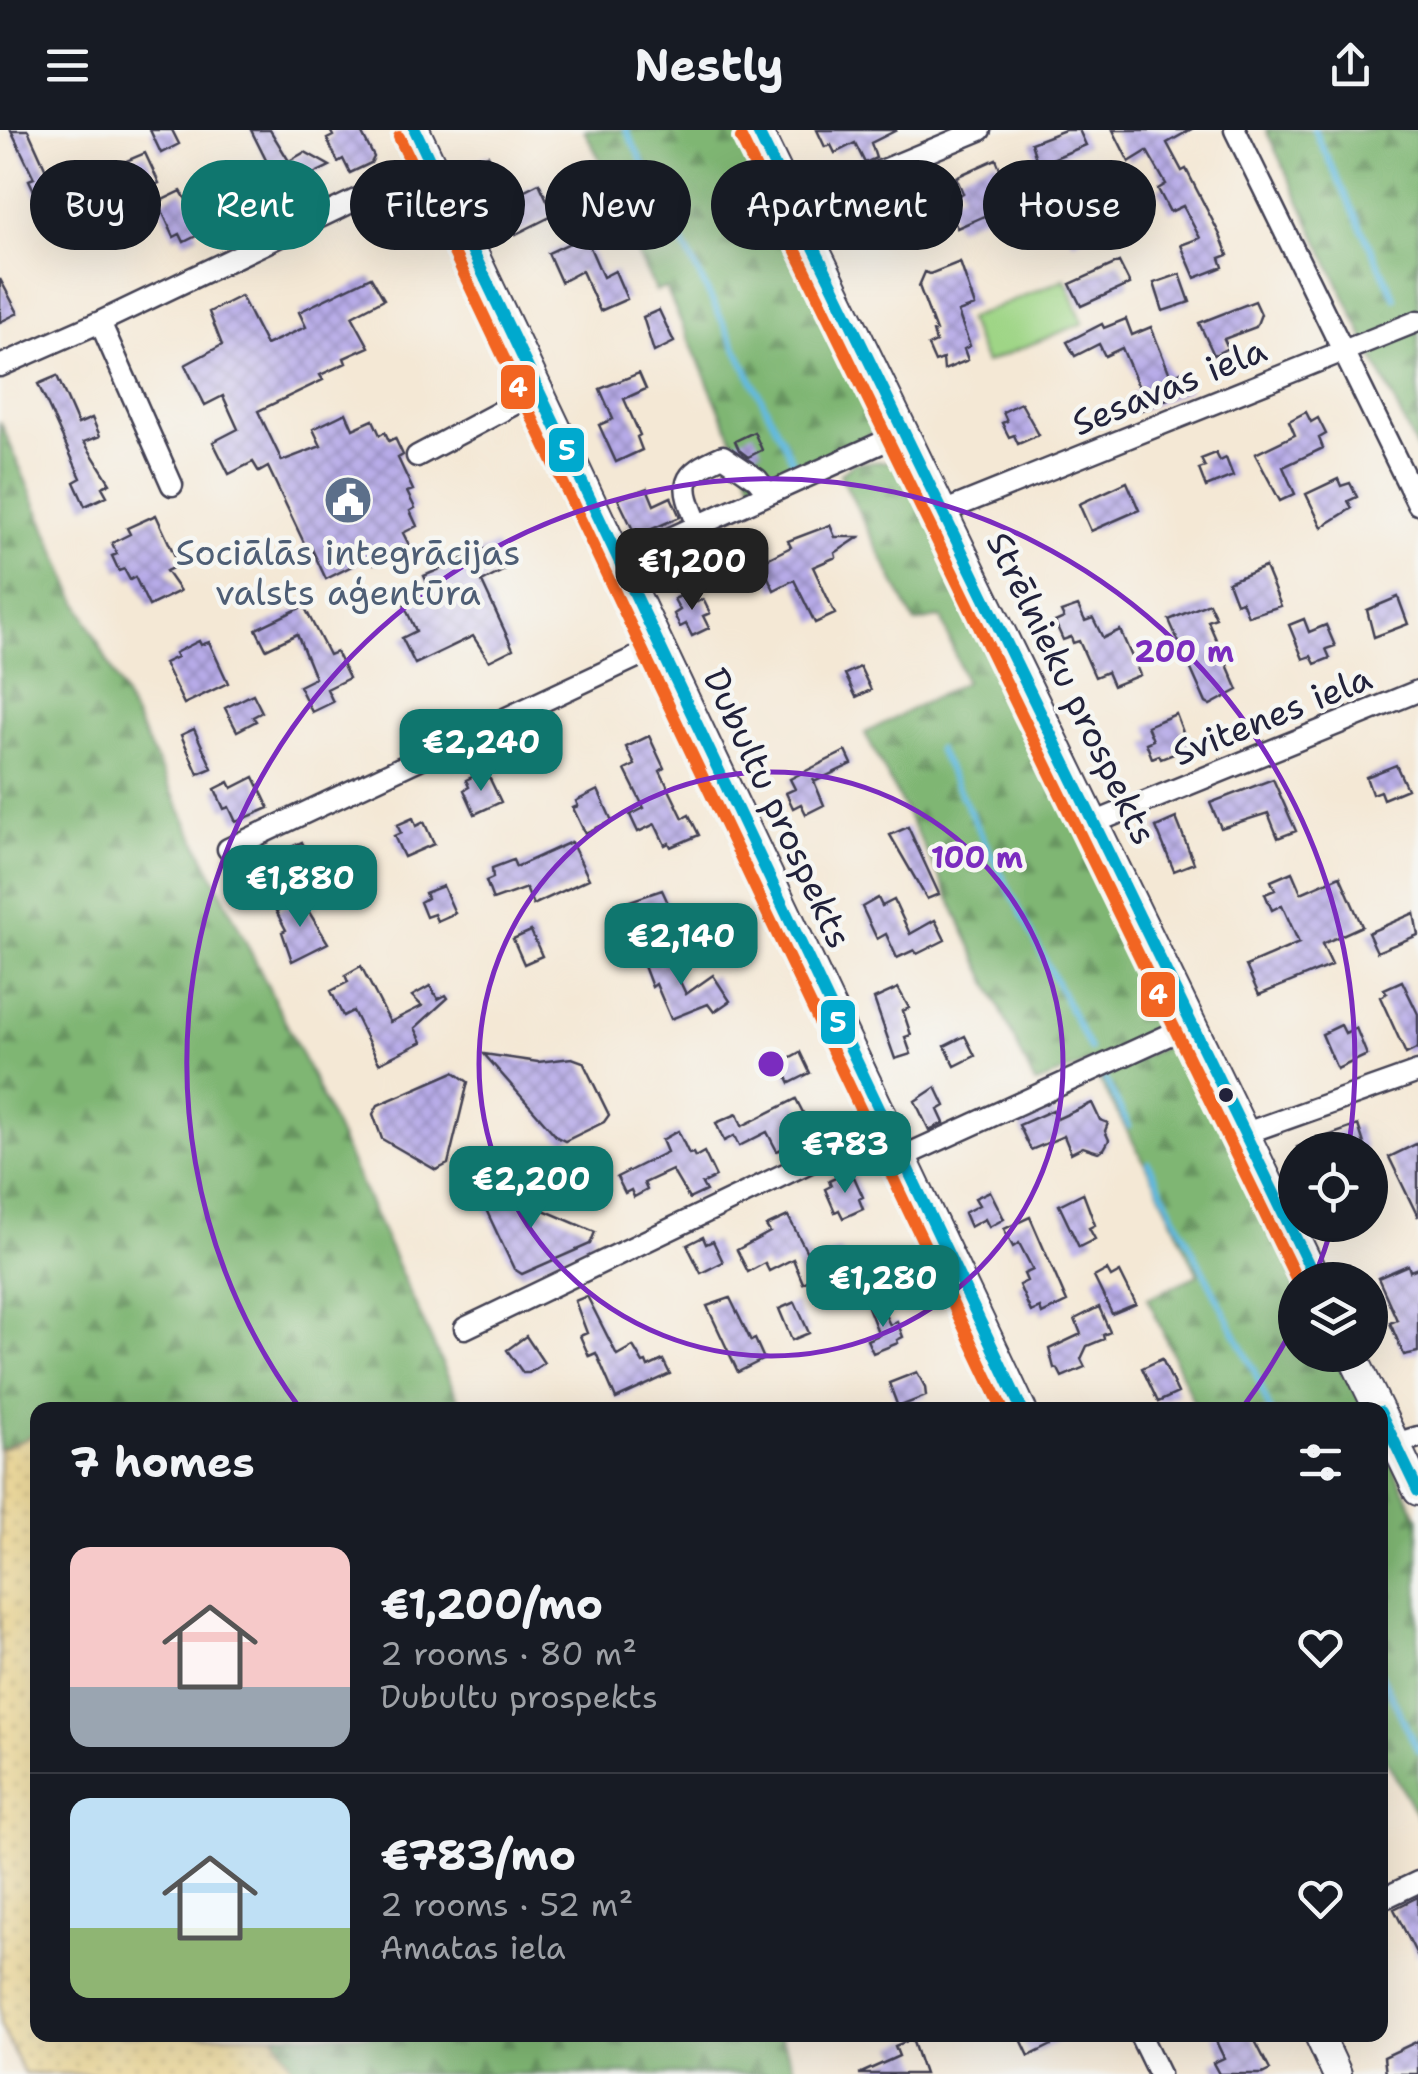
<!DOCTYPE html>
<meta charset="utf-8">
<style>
:root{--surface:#171b24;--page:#242831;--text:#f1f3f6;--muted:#9ea1a6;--line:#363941;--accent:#0f766e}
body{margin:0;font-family:"Shantell Sans",sans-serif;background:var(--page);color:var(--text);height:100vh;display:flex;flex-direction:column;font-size:38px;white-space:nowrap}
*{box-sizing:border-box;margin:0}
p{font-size:32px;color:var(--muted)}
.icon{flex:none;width:55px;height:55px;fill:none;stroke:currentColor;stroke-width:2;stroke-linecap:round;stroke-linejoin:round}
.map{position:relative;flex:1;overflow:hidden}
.side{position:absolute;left:30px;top:1272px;width:1358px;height:640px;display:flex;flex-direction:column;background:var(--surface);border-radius:20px;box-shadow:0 10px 40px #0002}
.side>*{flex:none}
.top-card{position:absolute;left:30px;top:30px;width:1360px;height:90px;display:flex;gap:20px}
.buttons{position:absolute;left:1278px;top:1002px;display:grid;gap:20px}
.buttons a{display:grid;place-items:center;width:110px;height:110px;border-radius:50%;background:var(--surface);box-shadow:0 10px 40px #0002;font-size:50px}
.price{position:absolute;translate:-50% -85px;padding:0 22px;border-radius:20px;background:var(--accent);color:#fff;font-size:32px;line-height:65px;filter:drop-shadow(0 2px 5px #0008)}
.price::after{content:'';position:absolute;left:50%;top:60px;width:30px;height:22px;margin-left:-15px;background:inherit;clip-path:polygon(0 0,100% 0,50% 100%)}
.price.selected{background:#222;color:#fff}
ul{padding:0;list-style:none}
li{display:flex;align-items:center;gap:30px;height:250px;padding:0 40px}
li+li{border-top:2px solid var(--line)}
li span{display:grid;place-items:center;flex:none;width:280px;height:200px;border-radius:20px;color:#555}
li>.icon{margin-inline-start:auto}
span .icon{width:120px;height:120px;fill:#fffc;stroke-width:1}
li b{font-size:42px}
h2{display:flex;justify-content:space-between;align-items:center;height:120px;padding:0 40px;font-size:42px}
.tag{padding:0 35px;border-radius:45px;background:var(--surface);box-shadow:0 10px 40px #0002;font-size:35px;line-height:90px}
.tag.selected{background:var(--accent);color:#fff}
header{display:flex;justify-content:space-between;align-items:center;height:130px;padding:0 40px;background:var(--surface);font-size:45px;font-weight:700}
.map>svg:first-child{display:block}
.grass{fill:#9fd586;stroke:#607c60;stroke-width:2.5}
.forest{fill:url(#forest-firs);stroke:#506c57;stroke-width:2.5}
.sand{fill:url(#sand-dots);stroke:#887e6c;stroke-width:2.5}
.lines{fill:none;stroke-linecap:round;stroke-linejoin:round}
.stream{stroke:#62b9df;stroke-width:6}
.building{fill:url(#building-cross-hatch)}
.minor-casing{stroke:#424052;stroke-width:25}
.major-casing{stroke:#424052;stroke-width:32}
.minor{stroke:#fff;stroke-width:20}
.major{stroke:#fff;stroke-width:28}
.bus-1-casing{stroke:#f6f6f2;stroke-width:20}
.bus-2-casing{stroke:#f6f6f2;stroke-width:20}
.bus-1{stroke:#00a9ce;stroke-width:12}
.bus-2{stroke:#f26522;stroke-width:12}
.ring{fill:none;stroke:#7b2cbf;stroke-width:5}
.bus-dot{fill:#22223b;stroke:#f6f6f2;stroke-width:4}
.labels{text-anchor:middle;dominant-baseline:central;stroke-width:9;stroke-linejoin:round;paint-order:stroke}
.street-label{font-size:35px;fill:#22223b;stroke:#f6f6f2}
.service-label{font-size:35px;fill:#4e5e75;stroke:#f6f6f2}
.centre{fill:#7b2cbf;stroke:#f6f6f2;stroke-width:5}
.ring-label{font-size:30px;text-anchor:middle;font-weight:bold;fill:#7b2cbf;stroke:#f6f6f2;stroke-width:9;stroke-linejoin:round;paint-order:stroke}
.line-badge{stroke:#f6f6f2;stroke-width:4}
.badge-label{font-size:28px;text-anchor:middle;font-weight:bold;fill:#fff}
</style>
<header><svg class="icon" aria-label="menu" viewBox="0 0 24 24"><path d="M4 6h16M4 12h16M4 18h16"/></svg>Nestly<svg class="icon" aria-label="share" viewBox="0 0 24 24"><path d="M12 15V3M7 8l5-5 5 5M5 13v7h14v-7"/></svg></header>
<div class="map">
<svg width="1418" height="1944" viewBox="0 0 1418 1944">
<defs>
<pattern id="forest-firs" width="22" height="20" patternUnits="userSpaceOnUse" patternTransform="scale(2.5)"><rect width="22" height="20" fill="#7fb673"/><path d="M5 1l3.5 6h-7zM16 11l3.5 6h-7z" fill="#689460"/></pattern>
<pattern id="sand-dots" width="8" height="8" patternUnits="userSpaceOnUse" patternTransform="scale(2.5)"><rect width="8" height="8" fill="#eeda9e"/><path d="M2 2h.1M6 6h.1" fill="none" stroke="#ccbb89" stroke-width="1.8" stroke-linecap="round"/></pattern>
<pattern id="building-cross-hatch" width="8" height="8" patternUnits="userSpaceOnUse" patternTransform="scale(2.5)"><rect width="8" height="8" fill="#b7abe8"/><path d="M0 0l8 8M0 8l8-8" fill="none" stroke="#948bbd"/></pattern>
</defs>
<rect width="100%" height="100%" fill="#f6f6f2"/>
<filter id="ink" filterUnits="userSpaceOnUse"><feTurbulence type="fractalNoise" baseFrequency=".01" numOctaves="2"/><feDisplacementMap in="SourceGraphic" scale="20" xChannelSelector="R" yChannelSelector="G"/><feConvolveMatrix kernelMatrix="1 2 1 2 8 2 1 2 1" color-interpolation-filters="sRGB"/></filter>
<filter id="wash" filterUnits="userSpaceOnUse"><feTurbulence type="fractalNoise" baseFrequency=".0048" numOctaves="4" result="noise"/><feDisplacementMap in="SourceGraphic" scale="40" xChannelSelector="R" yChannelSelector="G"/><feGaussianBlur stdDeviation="2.25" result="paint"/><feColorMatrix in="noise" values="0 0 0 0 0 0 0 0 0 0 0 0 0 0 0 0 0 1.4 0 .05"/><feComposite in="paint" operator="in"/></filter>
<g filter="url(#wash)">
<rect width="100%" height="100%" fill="#f4e8d5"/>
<path class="grass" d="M1065,149L1083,193L985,233L967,189Z"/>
<path class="forest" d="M584,0H744L880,272L878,292L869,306L756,362L666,158L656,161L638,126L644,111Z
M1266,0H1418V322Z
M0,291L74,464L311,944L463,1280H38L37,1304L0,1320Z
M894,331L916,345L1175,885C1160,909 1065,941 1035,954L940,748L865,603L965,552L941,487L915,493L840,344L854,333Z
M1178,911L1191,913L1303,1150H1295V1225H1339L1365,1280H1197L1148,1168L1198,1145L1155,1052L1100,951L1102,944Z
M1380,1310L1418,1388V1687L1380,1619Z
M274,1905H780L797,1944H296Z"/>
<path class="sand" d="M37,1304L38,1404L35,1406L38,1413V1905H274L296,1944H24L0,1894V1320Z"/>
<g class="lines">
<path class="stream" d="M626,0L798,341
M1314,0L1395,168
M938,619L1090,919
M1105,949L1129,996
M1148,1033L1254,1240L1270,1280
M1380,1542L1418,1621"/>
</g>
<g id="blocks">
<path class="building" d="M11,0H28L47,42L56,38L70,73L62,77L65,82L51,89L47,80L44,82L29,50L34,48Z
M150,0H172L179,14L161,23Z
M251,0H270L289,31L305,22L330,36L311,45L314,52L299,60L296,53L281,60Z
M330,0H360L374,27L371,33L350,43L343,29L338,32L327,9L333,6Z
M817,0H897L871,13L876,28L865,33L855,13L835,23L831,15L825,17Z
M1065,0H1079L1086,15L1038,35L1031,13Z
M1113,0H1190L1167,13L1182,41L1186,39L1220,105L1228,125L1220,128L1223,137L1195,148L1181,115L1200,108L1183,76L1170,82L1158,59L1166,54L1147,21L1129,32Z
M145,23L159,53L143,60L126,31Z
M488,25L492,34L498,32L509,54L479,68L464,36Z
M996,29L1014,73L957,98L945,71L963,63L956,47Z
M246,46L266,97L257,101L241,73L236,75L226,55Z
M913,50L921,67L899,78L910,101L893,108L888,99L883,102L868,70Z
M539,53L554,85L516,104L510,89L518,85L509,68Z
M1090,54L1104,91L1103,97L1073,112L1066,96L1060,98L1047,67Z
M181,61L201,94L194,98L198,105L184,112L180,104L174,107L158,72Z
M597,65L608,90L583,101L572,77Z
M585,106L603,147L615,141L627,169L600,181L582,141L561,152L548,123Z
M960,132L975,176L958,182L970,216L964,219L968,230L944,240L943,229L935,232L928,216L936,212L933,202L936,201L919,156L925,142L930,144Z
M1119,132L1130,154L1081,176L1070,154Z
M1180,144L1190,172L1163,181L1154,153Z
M371,147L384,169L352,186L369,217L344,228L346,233L320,245L323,250L258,281L282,331L321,316L313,299L346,283L353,299L373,290L380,305L385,302L389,311L395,308L403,325L398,328L413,360L407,362L415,378L410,381L417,396L403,403L411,419L374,434L370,427L326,449L310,415L306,417L268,337L259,342L253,332L229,344L213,312L238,299L223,266L205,275L185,235L222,215L209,182L241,166L266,215L306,197L299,182Z
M0,149L18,183L0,192Z
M1255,171L1261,184L1256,197L1224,209L1228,218L1214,225L1199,193Z
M659,180L674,212L654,222L643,187Z
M1126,189L1132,205L1151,197L1171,247L1181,242L1189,260L1139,281L1131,263L1140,260L1122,218L1105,226L1099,214L1075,226L1067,212L1102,194L1104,198Z
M639,243L646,259L624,269L640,305L637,307L642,320L616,332L599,295L613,289L600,259Z
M57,246L78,294L92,288L100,306L84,312L110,353L102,357L107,366L85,376L74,352L81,348L38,254Z
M1021,273L1039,305L1018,314L1014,305L1009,307L1002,293L1007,291L1003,282Z
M1306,282L1311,292L1318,288L1326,304L1319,308L1323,318L1283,337L1295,364L1280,371L1255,324L1295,305L1289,291Z
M754,302L762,320L748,327L739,320L735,311Z
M1216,323L1220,331L1226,328L1233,346L1206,357L1199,339L1205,337L1201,329Z
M1338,349L1341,356L1350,353L1357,367L1348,371L1352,378L1322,397L1306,364Z
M1127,352L1139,380L1091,401L1079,374Z
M647,358L654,375L671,367L680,387L636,406L618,369Z
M156,385L179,435L166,441L180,461L149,476L135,447L130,450L124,439L119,441L112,426L117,424L112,413L130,404L127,398Z
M830,395L835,407H859L835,423L836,427L813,437L835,484L815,493L794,450L774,460L761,432L791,417L788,411Z
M495,415L508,438L482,452L513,519L489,531L473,506L415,534L402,508L416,501L404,475L432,463L424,446Z
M1265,437L1281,476L1248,486L1242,471L1236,473L1228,452Z
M691,461L697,472L703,469L710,483L703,486L709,498L692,506L686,494L680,497L674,484L680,480L674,469Z
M1398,467L1408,494L1374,507L1367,480Z
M1209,473L1216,488L1208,491L1238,560L1210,575L1206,573L1169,490Z
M304,476L329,525L336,522L349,548L327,559L333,572L312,582L299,556L315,548L297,504L266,519L256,499Z
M1078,476L1085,491L1093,488L1103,508L1120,500L1140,545L1113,556L1107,542L1095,547L1079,511L1073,513L1071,507L1063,510L1055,492L1064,488L1061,482Z
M1304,489L1309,502L1326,495L1335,516L1326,519L1330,528L1315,534L1311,526L1303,529L1289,495Z
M199,511L201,515L209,512L228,553L184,574L164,533L177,527L175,523Z
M860,537L871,560L856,567L845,544Z
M253,564L262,582L253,587L256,591L237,601L225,578Z
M1176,584L1189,618L1161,629L1159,625L1152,628L1146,613L1153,610L1147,596Z
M194,599L212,638L198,644L181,605Z
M649,606L664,638L660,641L683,688L689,685L699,705L671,717L669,713L665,715L655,694L638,702L630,685L644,678L625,640L635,635L626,617Z
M846,621L852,634L814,652L813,649L824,675L806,684L801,674L793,678L786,663L795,659L790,649Z
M1396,635L1407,659L1383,669L1380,661L1372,664L1366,647Z
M480,643L483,650L489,647L501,672L475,684L464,660L469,657L466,650Z
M254,647L269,678L236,692L229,677L224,679L215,659L229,652L232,658Z
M1273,649L1296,701L1278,708L1268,683L1221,698L1210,673Z
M598,660L612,691L585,703L573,678L578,676L576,671Z
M413,688L416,696L424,692L434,714L404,727L394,706L401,703L397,695Z
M1176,688L1194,733L1174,741L1156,697Z
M908,697L939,764L927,769L890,705Z
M302,712L314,737L303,742L304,747L282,757L275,743L257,751L250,737Z
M571,712L589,749L533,775L526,758L493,770L486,751L493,748L492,738L513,730L516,737Z
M1292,742L1301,763L1340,746L1362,796L1322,814L1332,835L1259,865L1246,836L1299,813L1282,775L1272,780L1265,764L1275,760L1271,751Z
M443,756L455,783L437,791L434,784L426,787L420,772L427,768L425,763Z
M662,760L674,786L638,803L624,773Z
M878,768L882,776L894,770L910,804L935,790L945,810L917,824L914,820L897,828L886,804L877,809L862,777Z
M301,769L328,813L292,831L282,802L286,800L276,781Z
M1414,783L1418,805L1377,822L1368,803Z
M531,801L542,826L524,834L513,809Z
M656,820L660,828L667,824L686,864L713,845L730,871L714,882L708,874L671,889L656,854L652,857L641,828Z
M361,836L390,892L422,876L412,866L430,856L438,869L446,865L448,868L415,898L422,912L379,933L353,881L343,886L331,861L348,852L345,845Z
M1402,851L1418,884V918L1406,924L1380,867L1387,863L1384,859Z
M898,858L909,878L903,881L911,905L905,907L911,924L895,929L874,869Z
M1341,895L1345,903L1356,898L1367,925L1337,939L1322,904Z
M965,906L975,926L955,936L945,916Z
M800,922L810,943L790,953L780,933Z
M484,924L538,932L572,928L583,932L609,985L604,992L565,1011L557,1007Z
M454,942L468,952L448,1034L436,1040L382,1009L373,984L378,975Z
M936,957L945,976L938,980L944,993L929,1000L915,971Z
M796,969L814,1004L805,1008L807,1012L788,1022L785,1017L777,1021L767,1002L739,1016L734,1006L724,1011L716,993L737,984L742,996Z
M1092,973L1100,990L1108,993L1105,1001L1109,1010L1104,1019L1098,1022L1083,1017L1071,1023L1064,1006L1031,1020L1019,995L1053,980L1057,989Z
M1358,995L1366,1020H1298L1297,1017Z
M678,1001L689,1024L693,1023L695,1027L704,1022L716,1047L702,1054L706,1061L689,1069L672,1040L644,1053L647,1060L634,1067L631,1060L625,1063L617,1047L667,1022L662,1010Z
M1418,1013V1087L1389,1027Z
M844,1044L847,1050L854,1047L863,1067L859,1069L863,1079L843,1088L839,1080L835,1082L825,1059L831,1056L829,1051Z
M474,1054L492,1058L595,1102L590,1114L522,1144L514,1139Z
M990,1061L1004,1089L989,1097L985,1089L970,1097L964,1083L979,1075L975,1068Z
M1083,1063L1095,1095L1089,1098L1095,1109L1079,1117L1059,1075Z
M788,1086L812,1132L840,1120L846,1131L803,1153L793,1129L769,1141L765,1133L748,1142L737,1120L770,1102L766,1096Z
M1030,1087L1067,1172L1042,1184L1040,1178L1031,1182L1019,1155L1027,1151L1024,1144L1033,1140L1019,1113L1013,1117L1004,1099Z
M703,1107L706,1114L713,1111L723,1132L701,1143L687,1115Z
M916,1129L926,1154L889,1170L882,1153L896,1147L892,1139Z
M1408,1135L1410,1141L1418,1138V1222L1404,1225L1390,1193L1397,1190L1378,1148Z
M1107,1140L1111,1147L1120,1142L1136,1174L1112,1184L1094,1147Z
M587,1166L617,1225L633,1216L643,1233L646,1232L648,1237L663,1230L670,1244L616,1269L596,1223L589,1226L580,1206L587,1203L575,1171Z
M730,1168L751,1211L755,1209L764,1229L738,1242L707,1176Z
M795,1172L809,1203L792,1210L779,1179Z
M879,1172L890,1195L897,1191L903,1207L897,1210L898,1213L873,1223L867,1210L879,1205L868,1177Z
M1099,1177L1110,1202L1103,1205L1104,1209L1087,1216L1081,1229L1085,1237L1062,1247L1058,1239L1054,1238L1049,1219L1081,1204L1075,1189Z
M526,1206L544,1233L529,1243H523L507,1220Z
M1162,1229L1178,1263L1158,1272L1142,1238Z
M917,1242L925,1257L926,1266L898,1277L889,1253Z
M1418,1767V1827L1394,1779Z
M1019,1905H1072L1029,1926Z
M1213,1905H1252L1270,1940L1262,1944H1219L1213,1933L1224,1928Z
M912,1909L924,1944H859L899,1926L895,1916Z
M1418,1911V1944H1386L1384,1927Z"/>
</g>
</g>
<g filter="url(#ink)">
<use href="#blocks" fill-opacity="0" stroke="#424052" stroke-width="2.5"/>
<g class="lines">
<g class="minor-casing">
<path id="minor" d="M1235,0L1418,374
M795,77L980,0
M100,192L172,355
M0,236L100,192L431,34
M417,326L539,261
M945,381L1418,191
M698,395C680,353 679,345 723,326L757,349L768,363
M620,431L905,302
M1096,692L1418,561
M228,719L660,516
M1246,1003L1418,942
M902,1027L1193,894
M465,1198L887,995
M1395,1314L1418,1307
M1380,1770L1418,1752
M1140,1905L1159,1944"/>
</g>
<g class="major-casing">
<path id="major" d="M415,0L1022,1280
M757,0L1316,1150
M1352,1225L1379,1280
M1380,1282L1418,1361
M1319,1905L1337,1944"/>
</g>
<use href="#minor" class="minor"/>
<use href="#major" class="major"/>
<g class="bus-1-casing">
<path id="bus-1" d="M415,0L1022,1280
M757,0L1316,1150
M1380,1282L1418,1361"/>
</g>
<g class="bus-2-casing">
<path id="bus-2" d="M399,7L1003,1280
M741,8L1297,1150"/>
</g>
<use href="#bus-1" class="bus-1"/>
<use href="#bus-2" class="bus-2"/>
</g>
</g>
<g class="ring">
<circle cx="771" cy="934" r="292"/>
<path d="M1331 1100A584 584 0 0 1 1314 1148M1294 1195A584 584 0 0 1 1243 1277M299 1277A584 584 0 1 1 1349 1015"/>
</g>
<defs>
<g id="civic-disc" transform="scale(2.5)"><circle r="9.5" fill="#5c6f8a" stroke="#f6f6f2"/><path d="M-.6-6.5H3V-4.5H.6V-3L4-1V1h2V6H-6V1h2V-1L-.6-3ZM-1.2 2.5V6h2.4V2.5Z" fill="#fff"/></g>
</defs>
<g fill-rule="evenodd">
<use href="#civic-disc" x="348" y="370"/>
</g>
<circle class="bus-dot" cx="1226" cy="965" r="9"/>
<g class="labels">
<g class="street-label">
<text transform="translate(1169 256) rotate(-22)">Sesavas iela</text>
<text transform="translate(1072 558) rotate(64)">Strēlnieku prospekts</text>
<text transform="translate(1272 585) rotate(-22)">Svitenes iela</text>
<text transform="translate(778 678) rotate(65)">Dubultu prospekts</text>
</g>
<g class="service-label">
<text x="348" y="422">Sociālās integrācijas<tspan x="348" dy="40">valsts aģentūra</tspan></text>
</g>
</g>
<circle cx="771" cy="934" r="15" class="centre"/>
<g class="ring-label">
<text x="1184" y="532">200 m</text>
<text x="977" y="738">100 m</text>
</g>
<g class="line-badge">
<rect x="499" y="233" width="38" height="48" rx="10" fill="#f26522"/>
<rect x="547" y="296" width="39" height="48" rx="10" fill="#00a9ce"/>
<rect x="1139" y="840" width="38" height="49" rx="10" fill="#f26522"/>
<rect x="819" y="868" width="38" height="48" rx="10" fill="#00a9ce"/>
</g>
<g class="badge-label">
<text x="518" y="267">4</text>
<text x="567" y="330">5</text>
<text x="1158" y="874">4</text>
<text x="838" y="902">5</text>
</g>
</svg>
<div class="buttons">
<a><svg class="icon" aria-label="locate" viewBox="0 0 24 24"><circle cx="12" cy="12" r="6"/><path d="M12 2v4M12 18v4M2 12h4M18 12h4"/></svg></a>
<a><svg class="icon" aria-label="layers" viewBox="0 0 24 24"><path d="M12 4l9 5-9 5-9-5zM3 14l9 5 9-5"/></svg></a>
</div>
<b class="price selected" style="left:692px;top:483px">€1,200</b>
<b class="price" style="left:481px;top:664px">€2,240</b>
<b class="price" style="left:300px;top:800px">€1,880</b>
<b class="price" style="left:681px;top:858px">€2,140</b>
<b class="price" style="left:845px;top:1066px">€783</b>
<b class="price" style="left:531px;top:1101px">€2,200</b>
<b class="price" style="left:883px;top:1200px">€1,280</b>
<div class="top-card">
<a class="tag">Buy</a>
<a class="tag selected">Rent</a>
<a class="tag">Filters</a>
<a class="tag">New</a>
<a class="tag">Apartment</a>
<a class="tag">House</a>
</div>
<section class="side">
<h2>7 homes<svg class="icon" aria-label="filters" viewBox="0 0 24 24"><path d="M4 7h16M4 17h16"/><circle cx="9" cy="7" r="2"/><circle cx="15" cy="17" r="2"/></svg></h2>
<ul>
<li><span style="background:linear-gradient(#f6c9c9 70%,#9aa5b1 0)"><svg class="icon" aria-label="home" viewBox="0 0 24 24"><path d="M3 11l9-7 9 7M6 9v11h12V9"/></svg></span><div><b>€1,200/mo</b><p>2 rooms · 80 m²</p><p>Dubultu prospekts</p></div><svg class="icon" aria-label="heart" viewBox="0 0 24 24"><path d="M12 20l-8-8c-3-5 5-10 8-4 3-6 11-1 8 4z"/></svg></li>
<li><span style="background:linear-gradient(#bfe0f5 65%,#8fb573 0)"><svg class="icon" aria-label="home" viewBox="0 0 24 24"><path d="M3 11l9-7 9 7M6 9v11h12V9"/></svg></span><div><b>€783/mo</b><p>2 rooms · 52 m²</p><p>Amatas iela</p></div><svg class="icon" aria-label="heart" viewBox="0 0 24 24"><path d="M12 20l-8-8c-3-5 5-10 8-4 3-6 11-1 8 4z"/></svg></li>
</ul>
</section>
</div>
